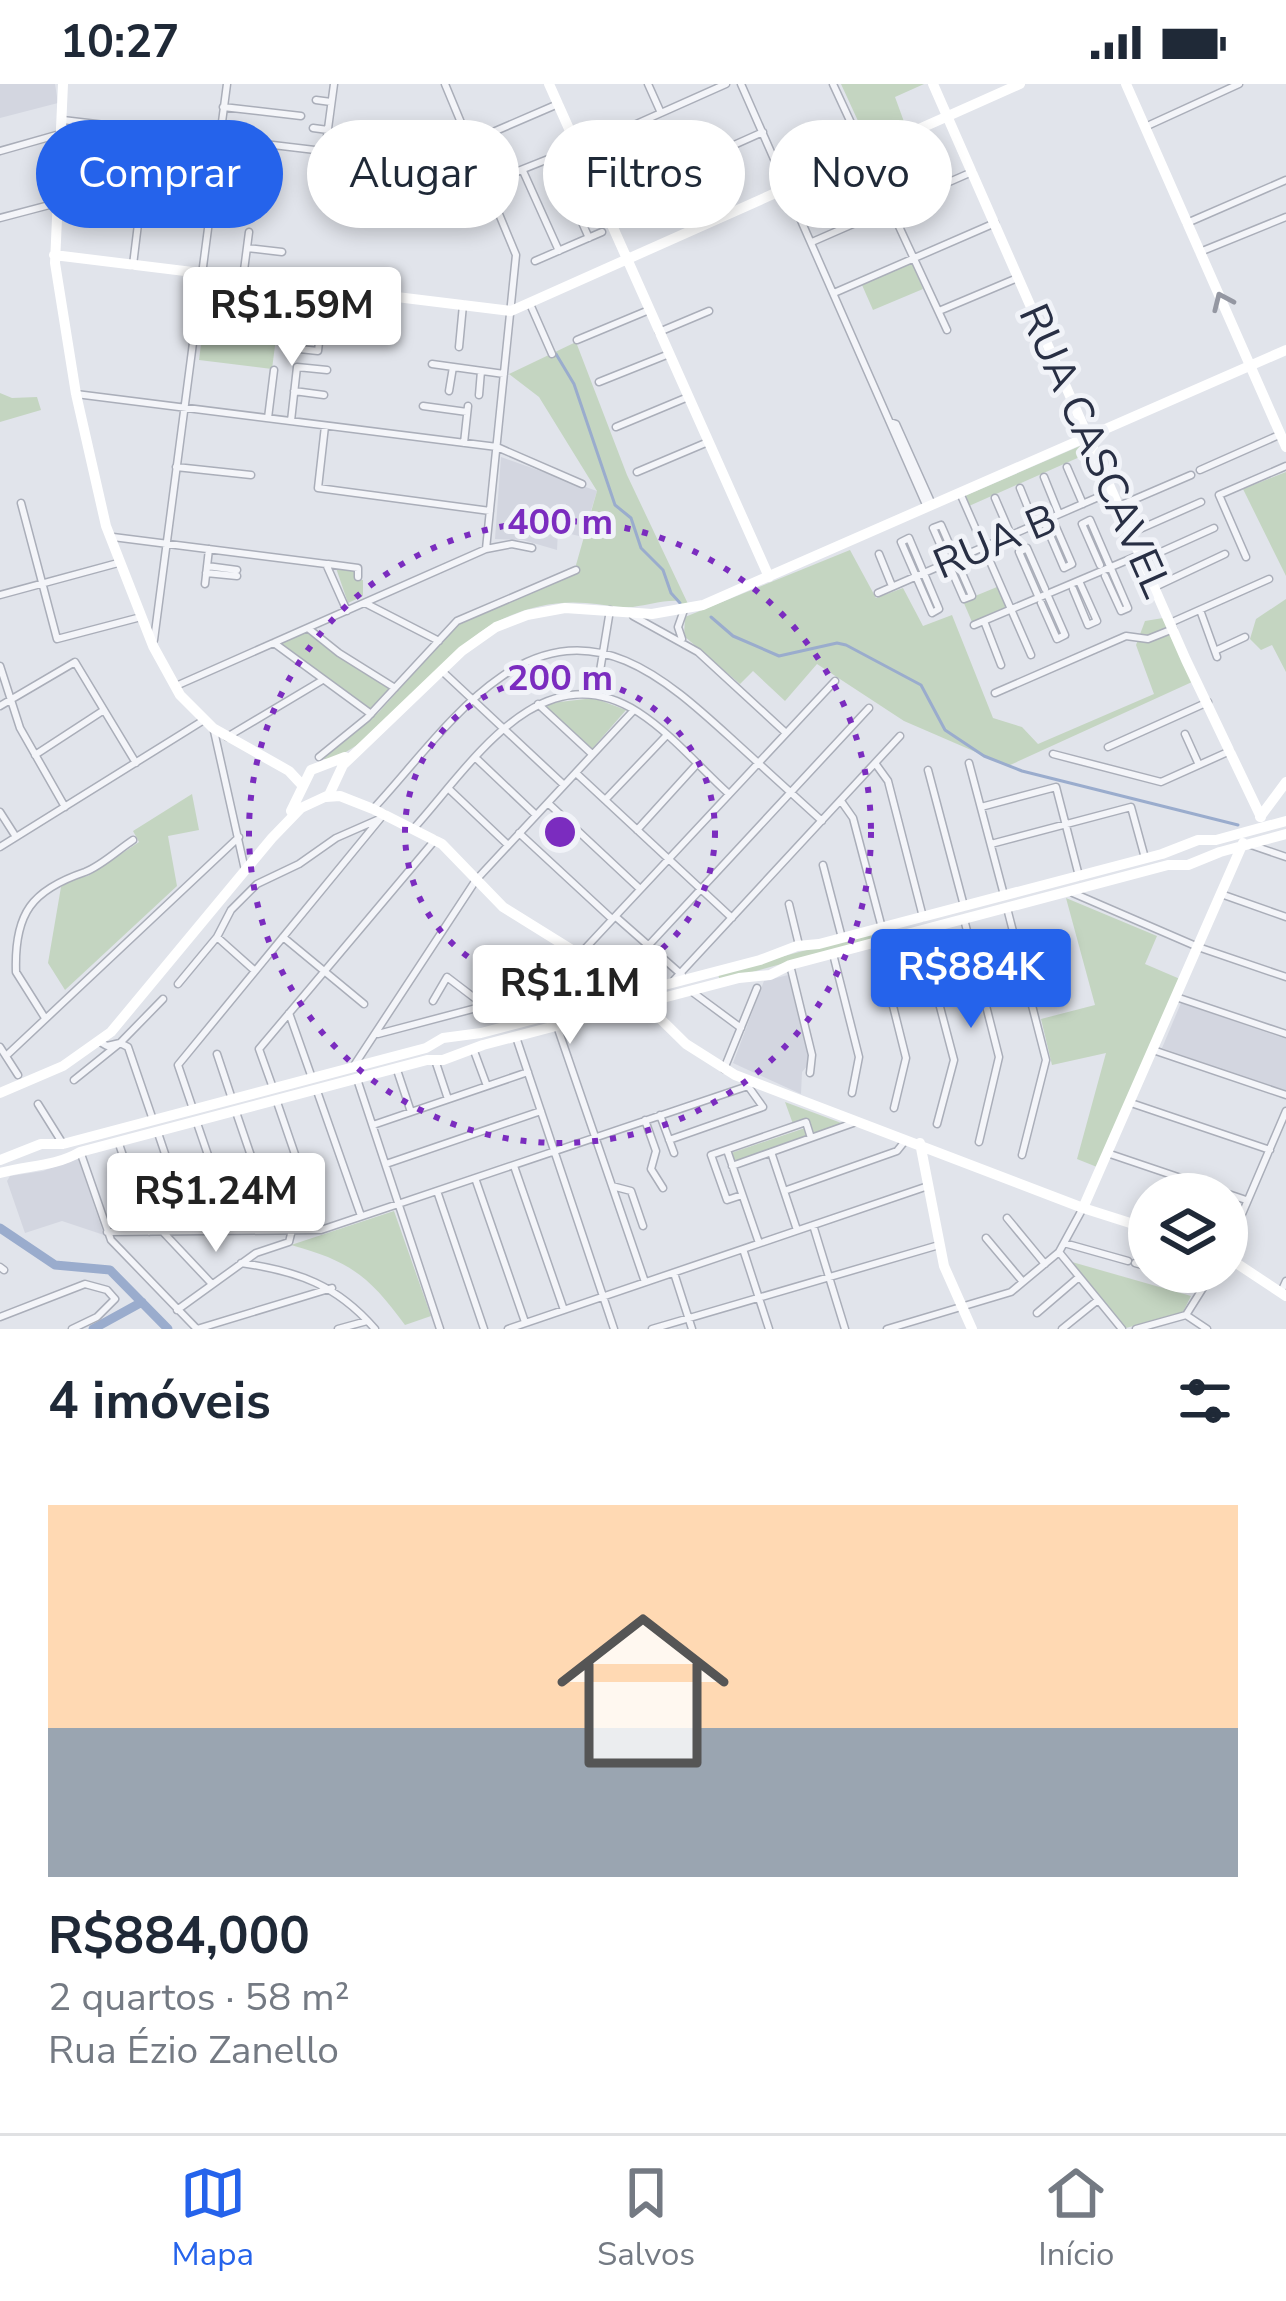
<!DOCTYPE html>
<html lang="pt">
<meta charset="utf-8">
<style>
:root{--surface:#fff;--page:#f2f2f3;--text:#1f2937;--muted:#747a83;--line:#e0e1e3;--accent:#2563eb}
body{margin:0;font-family:"Nunito Sans",sans-serif;background:var(--page);color:var(--text);height:100vh;display:flex;flex-direction:column;font-size:45px;white-space:nowrap}
*{box-sizing:border-box;margin:0}
p{font-size:39px;color:var(--muted)}
.icon{flex:none;width:66px;height:66px;fill:none;stroke:currentColor;stroke-width:2;stroke-linecap:round;stroke-linejoin:round}
.map{position:relative;height:1245px;overflow:hidden}
.panel{display:flex;flex-direction:column;background:var(--surface);flex:1}
.panel>*{flex:none}
.guide{position:absolute;left:36px;top:36px;width:1215px;height:108px;display:flex;gap:24px}
.fabs{position:absolute;left:1128px;top:1089px;display:grid;gap:24px}
.fabs a{display:grid;place-items:center;width:120px;height:120px;border-radius:50%;background:var(--surface);box-shadow:0 6px 18px #0003;font-size:60px}
.price{position:absolute;translate:-50% -102px;padding:0 27px;border-radius:12px;background:#fff;color:#222;font-size:39px;line-height:78px;filter:drop-shadow(0 3px 6px #0008)}
.price::after{content:'';position:absolute;left:50%;top:72px;width:36px;height:27px;margin-left:-18px;background:inherit;clip-path:polygon(0 0,100% 0,50% 100%)}
.price.current{background:var(--accent);color:#fff}
ul{padding:0;list-style:none}
li{display:grid;align-content:center;gap:24px;height:636px;padding:0 48px}
li+li{border-top:3px solid var(--line)}
li span{display:grid;place-items:center;height:372px;border-radius:0px;color:#555}
li>.icon{margin-inline-start:auto}
span .icon{width:216px;height:216px;fill:#fffc;stroke-width:1}
li b{font-size:51px}
h2{display:flex;justify-content:space-between;align-items:center;height:144px;padding:0 48px;font-size:51px}
.pill{padding:0 42px;border-radius:54px;background:var(--surface);box-shadow:0 6px 18px #0003;font-size:42px;line-height:108px}
.pill.current{background:var(--accent);color:#fff}
.status{display:flex;justify-content:space-between;align-items:center;height:84px;padding:0 60px;background:var(--surface);direction:ltr}
.status svg{height:33px;fill:currentColor}
.tabs{display:flex;justify-content:space-around;align-items:center;height:168px;border-top:3px solid var(--line);background:var(--surface);font-size:33px;color:var(--muted)}
.tabs a{display:grid;justify-items:center;gap:6px}
.tabs .current{color:var(--accent)}
.map>svg:first-child{display:block}
.built{fill:#d3d6e0}
.green{fill:#c4d5c1}
.lines{fill:none;stroke-linecap:round;stroke-linejoin:round}
.stream{stroke:#9aaccd;stroke-width:3}
.river{stroke:#9aaccd;stroke-width:9}
.street-casing{stroke:#aaaeb9;stroke-width:9}
.street{stroke:#f4f5f9;stroke-width:6}
.secondary{stroke:#fff;stroke-width:10}
.oneway{stroke:#9497a2}
.ring{fill:none;stroke:#7b2cbf;stroke-width:6;stroke-dasharray:6 12}
.labels{text-anchor:middle;dominant-baseline:central;stroke-width:10;stroke-linejoin:round;paint-order:stroke}
.street-label{font-size:42px;fill:#282f44;stroke:#f1f3f8}
.centre{fill:#7b2cbf;stroke:#f1f3f8;stroke-width:6}
.ring-label{font-size:36px;text-anchor:middle;font-weight:bold;fill:#7b2cbf;stroke:#f1f3f8;stroke-width:10;stroke-linejoin:round;paint-order:stroke}
</style>
<div class="status"><b>10:27</b><svg viewBox="0 0 49 12"><path d="M0 12V9h3v3zM5 12V6h3v6zM10 12V3h3v9zM15 12V0h3v12zM26 1h20v11H26zM47 4h2v5h-2z"/></svg></div>
<div class="map">
<svg width="1286" height="1245" viewBox="0 0 1286 1245">
<rect width="100%" height="100%" fill="#e1e4eb"/>
<path class="built" d="M0,0H55L58,19L0,34Z
M501,373L597,407L583,453L558,447L557,466L523,456L495,455Z
M788,891L810,979L802,988L801,1010L733,979L764,897Z
M1181,919L1286,955V1008L1162,964Z
M78,1074L104,1151L62,1137L25,1149L7,1097L10,1092L43,1087Z"/>
<path class="green" d="M841,0H924L895,13L907,46L870,63Z
M912,179L923,205L873,226L862,201Z
M204,237L277,246L272,285L199,276Z
M576,258L627,391L689,522L682,524L679,517C662,516 649,521 633,523C618,524 602,520 586,519C552,516 518,525 488,543C447,566 363,678 323,675L379,628L458,540L579,489L576,481L597,407L539,313L509,290Z
M0,309L12,314L37,313L41,326L0,338Z
M1087,359L1091,368L969,422L965,412Z
M1286,388V492L1243,405Z
M850,466L876,514L903,504L923,542L952,531L993,634L1022,643L1038,660L1154,610L1136,561L1145,537L1163,534L1192,598L1008,682L904,637L817,580L785,617L753,587L740,600L684,552L685,533Z
M336,484L354,487L355,495L363,496V512L348,519Z
M997,503L1007,524L972,538L963,517Z
M1286,515V588L1272,561L1261,566L1250,555L1256,535Z
M306,546L392,604L371,627L322,594L280,558Z
M594,614L626,626L592,665L542,620Z
M192,710L199,746L168,752L177,802L65,906L48,879L61,803L75,794L88,792L139,758L133,747Z
M1066,814L1157,852L1145,880L1180,895L1097,1083L1077,1075L1106,969L1052,981L1041,935L1095,921Z
M892,843L897,848L720,897L718,890Z
M785,1018L844,1040L813,1051L808,1036L793,1040Z
M805,1044L808,1054L735,1079L731,1069Z
M394,1127L431,1232L405,1241C370,1193 350,1177 291,1161Z
M1072,1178L1191,1212L1183,1228L1126,1244Z"/>
<g class="lines">
<path class="stream" d="M556,270L574,300L615,421L631,434L641,464L663,486L671,509L680,519
M711,533L733,552L779,572L837,559L846,561L921,601L945,646L984,672L1022,687L1238,741"/>
<path class="river" d="M0,1144L55,1181L110,1186L168,1245
M93,1245L142,1218"/>
<g class="street-casing">
<path id="street" d="M445,0L516,171L486,465
M648,0L661,29
M741,0L927,423
M833,0L947,246
M316,16L331,18
M223,23L301,32
M63,36L483,86
M1145,43L1239,0
M313,44L328,46
M470,58L558,20
M578,66L726,0
M0,67L60,50
M325,67L334,0
M553,74L589,154
M136,75L196,83
M523,87L559,167
M488,99L566,68
M134,102L192,111
M602,120L763,48
M131,129L153,132L164,48
M0,134L57,119
M1187,139L1286,96
M812,158L972,88
M247,164L282,168
M1200,168L1286,133
M535,177L602,148
M133,181L138,140
M243,194L249,148
M298,201L290,264L318,267L323,223
M834,209L995,139
M530,220L552,270
M939,227L1015,195
M659,248L709,227
M577,256L649,226
M459,263L463,221
M432,280L504,290
M599,298L669,270
M294,307L324,311
M449,307L453,283
M76,310L497,363L582,400
M479,311L481,287
M423,322L467,328
M268,334L274,286
M291,337L297,283L327,286
M890,338L896,340L931,418
M325,342L318,404L490,427
M616,343L688,313
M464,359L468,322
M176,383L251,391
M1067,383L1083,420
M1200,386L1279,351
M637,388L708,358
M1044,393L1059,430
M1020,404L1035,441
M960,409L1031,571
M995,414L1011,451
M21,419L57,555L141,533
M1119,422L1191,391
M941,441L972,512L964,515L933,444Z
M1046,442L1064,484L1072,480L1052,434
M1131,449L1201,418
M113,453L326,480L347,527
M909,454L939,525L932,529L901,458Z
M879,470L892,502
M1246,473L1219,411L1286,382
M1143,476L1214,444
M328,480L358,484V493
M1100,481L1082,440L1090,436L1128,524L1121,527L1105,492
M207,482L237,486
M206,489L237,492
M205,500L209,465
M1155,503L1225,470
M1073,505L1088,541L1097,537L1079,497
M878,509L1110,408
M0,511L118,479
M1039,514L1019,468L1027,464L1045,505
M365,519L439,557
M1041,519L1057,555L1065,551L1047,510
M1200,526L1217,573
M633,532L698,568L786,649
M984,537L1001,581
M1170,539L1269,495
M974,541L1137,472
M309,545L339,569L395,604
M682,555L678,543L684,526
M154,556L227,0
M274,559L371,630
M1217,566L1245,553
M0,582L20,644L65,723
M442,587L564,701
M176,602L486,465L512,460L532,464
M995,609L1126,552L1148,555L1173,545
M596,611L610,526
M538,620L592,670
M0,622L75,578L136,679
M214,647L245,786
M1185,650L1199,681
M227,653L321,597
M1108,663L1208,618
M1053,670L1161,698L1230,667
M35,671L104,626
M319,673L367,634L457,537L576,486
M478,676L536,731
M875,679L888,697L923,833
M969,679L1004,811
M928,686L964,822
M576,689L732,834
M450,706L508,761
M605,716L666,652
M841,717L853,734L882,844
M548,719L640,805
M981,723L1056,703L1079,792
M373,725C412,683 454,625 501,593C594,528 666,595 733,656C763,683 792,710 822,737
M0,728L16,753
M414,744C471,681 540,566 638,628C672,650 700,684 729,710
M637,746L697,680
M519,749L612,835
M991,760L1131,723L1145,774
M1251,761L1286,773
M0,763L204,636
M823,781L842,854
M1073,809L1198,863L1286,893
M1221,810L1286,833
M789,820L799,861
M1007,824L1046,976L1022,1071
M616,833L682,891
M964,835L999,973L979,1058
M920,847L954,976L937,1040
M217,853L255,887
M283,853L364,920
M877,858L906,974L894,1024
M648,862L869,624
M580,870L835,597
M833,870L859,973L852,1009
M790,881L812,971L810,989
M674,896L900,652
M178,900L217,853L231,826L257,800L299,780L336,754L377,736
M691,907L741,944
M1176,913L1286,950
M433,917L447,893L485,922
M289,929L312,994
M45,934L16,888C14,829 32,806 85,788C101,782 118,766 133,756
M557,942L645,1198
M378,950L609,889
M516,953L614,1245
M100,958L107,962L120,959L128,963L153,1036
M0,963L18,991
M1153,966L1286,1011
M474,967L487,1002
M217,970L232,1015
M6,972L239,753
M435,976L448,1015
M355,980L476,796L634,626
M724,985L757,904
M397,986L411,1028
M357,995L440,1245
M74,996L120,959L163,915
M273,1004L259,965L435,756
M317,1007L361,1132
M277,1018L321,1146
M1131,1019L1270,1066
M38,1020L63,1060
M193,1025L178,981L384,730
M236,1028L276,1145
M660,1031L674,1069
M645,1036L656,1067L651,1085L663,1104
M197,1039L233,1144
M373,1041L528,988
M158,1049L191,1147
M669,1056L763,1023L748,1002
M119,1060L149,1148
M727,1066L759,1159
M771,1068L797,1146
M1107,1069L1246,1116
M81,1070L111,1156L197,1245L332,1204
M386,1080L541,1027
M514,1082L564,1226
M732,1082L856,1038
M475,1094L525,1238
M612,1102L631,1107L643,1142
M437,1107L484,1245
M784,1107L897,1067L905,1057
M742,1111L727,1116L711,1071L806,1038L811,1054
M1007,1134L1045,1180
M813,1141L845,1245
M107,1148L321,1146L751,1001
M163,1148L212,1200
M986,1154L1023,1198
M1064,1159L1128,1177
M743,1165L769,1245
M1227,1165L1286,1027
M1059,1168L1122,1245
M241,1179C298,1187 337,1201 375,1245
M1135,1179L1149,1183
M0,1183L4,1186
M1166,1188L1206,1199
M674,1189L692,1245
M1281,1208L1286,1197
M177,1226L256,1169L289,1158L292,1146
M1037,1229L1079,1193
M1186,1231L1207,1245
M0,1233L85,1200L107,1206L115,1215L97,1233L72,1245
M338,1245L367,1237
M508,1245L928,1102
M652,1245L939,1161
M887,1245L1011,1208L1059,1168L1083,1124
M1062,1245L1098,1216
M1136,1245L1186,1231L1213,1188"/>
</g>
<use href="#street" class="street"/>
<path class="secondary" d="M63,0L55,179L76,310L106,442L153,562L180,611L213,644L289,687L303,702
M549,0L769,493
M933,0L1186,576L1261,733
M1126,0L1286,363
M54,171L511,227L1020,0
M326,713L340,712L373,725L442,760L503,823L622,897L686,960L735,991L1083,1124L1149,1145
M291,727L311,686L345,673
M1260,733L1286,698
M0,1009L63,982L111,948L272,754L301,724L329,711L343,681L462,567L496,543L527,531L565,524L652,530L703,521L1286,266
M920,1059L944,1182L972,1245
M0,1076L41,1060H63L426,964L443,954L481,949L760,876L797,862L819,860L1162,770L1198,756H1216L1286,737
M0,1089C28,1081 54,1083 80,1068L427,976H443L483,961L739,894L770,891L790,881L1168,781H1188L1220,768L1286,750
M1083,1124L1243,759
M1227,1173L1286,1212"/>
</g>
<defs><path id="oneway-chevron" d="M-2-3.5L2.5 0L-2 3.5" fill="none" stroke-width="1.6" stroke-linecap="round" stroke-linejoin="round" transform="scale(3)"/></defs>
<use class="oneway" href="#oneway-chevron" transform="translate(1222 217) rotate(-114)"/>
<g class="ring">
<circle cx="560" cy="748" r="155"/>
<circle cx="560" cy="748" r="311"/>
</g>
<g class="labels">
<g class="street-label">
<text transform="translate(1095 367) rotate(66)">RUA CASCAVEL</text>
<text transform="translate(995 458) rotate(-23)">RUA B</text>
</g>
</g>
<circle cx="560" cy="748" r="18" class="centre"/>
<g class="ring-label">
<text x="560" y="450">400 m</text>
<text x="560" y="606">200 m</text>
</g>
</svg>
<div class="fabs">
<a><svg class="icon" aria-label="layers" viewBox="0 0 24 24"><path d="M12 4l9 5-9 5-9-5zM3 14l9 5 9-5"/></svg></a>
</div>
<b class="price" style="left:292px;top:285px">R$1.59M</b>
<b class="price current" style="left:971px;top:947px">R$884K</b>
<b class="price" style="left:570px;top:963px">R$1.1M</b>
<b class="price" style="left:216px;top:1171px">R$1.24M</b>
<div class="guide">
<a class="pill current">Comprar</a>
<a class="pill">Alugar</a>
<a class="pill">Filtros</a>
<a class="pill">Novo</a>
</div>
</div>
<section class="panel">
<h2>4 imóveis<svg class="icon" aria-label="filters" viewBox="0 0 24 24"><path d="M4 7h16M4 17h16"/><circle cx="9" cy="7" r="2"/><circle cx="15" cy="17" r="2"/></svg></h2>
<ul>
<li><span style="background:linear-gradient(#ffd9b3 60%,#9aa5b1 0)"><svg class="icon" aria-label="home" viewBox="0 0 24 24"><path d="M3 11l9-7 9 7M6 9v11h12V9"/></svg></span><div><b>R$884,000</b><p>2 quartos · 58 m²</p><p>Rua Ézio Zanello</p></div></li>
</ul>
</section>
<nav class="tabs">
<a class="current"><svg class="icon" aria-label="map" viewBox="0 0 24 24"><path d="M3 6l6-2 6 2 6-2v14l-6 2-6-2-6 2zM9 4v14M15 6v14"/></svg>Mapa</a>
<a><svg class="icon" aria-label="saved" viewBox="0 0 24 24"><path d="M7 4h10v16l-5-4-5 4z"/></svg>Salvos</a>
<a><svg class="icon" aria-label="home" viewBox="0 0 24 24"><path d="M3 11l9-7 9 7M6 9v11h12V9"/></svg>Início</a>
</nav>
